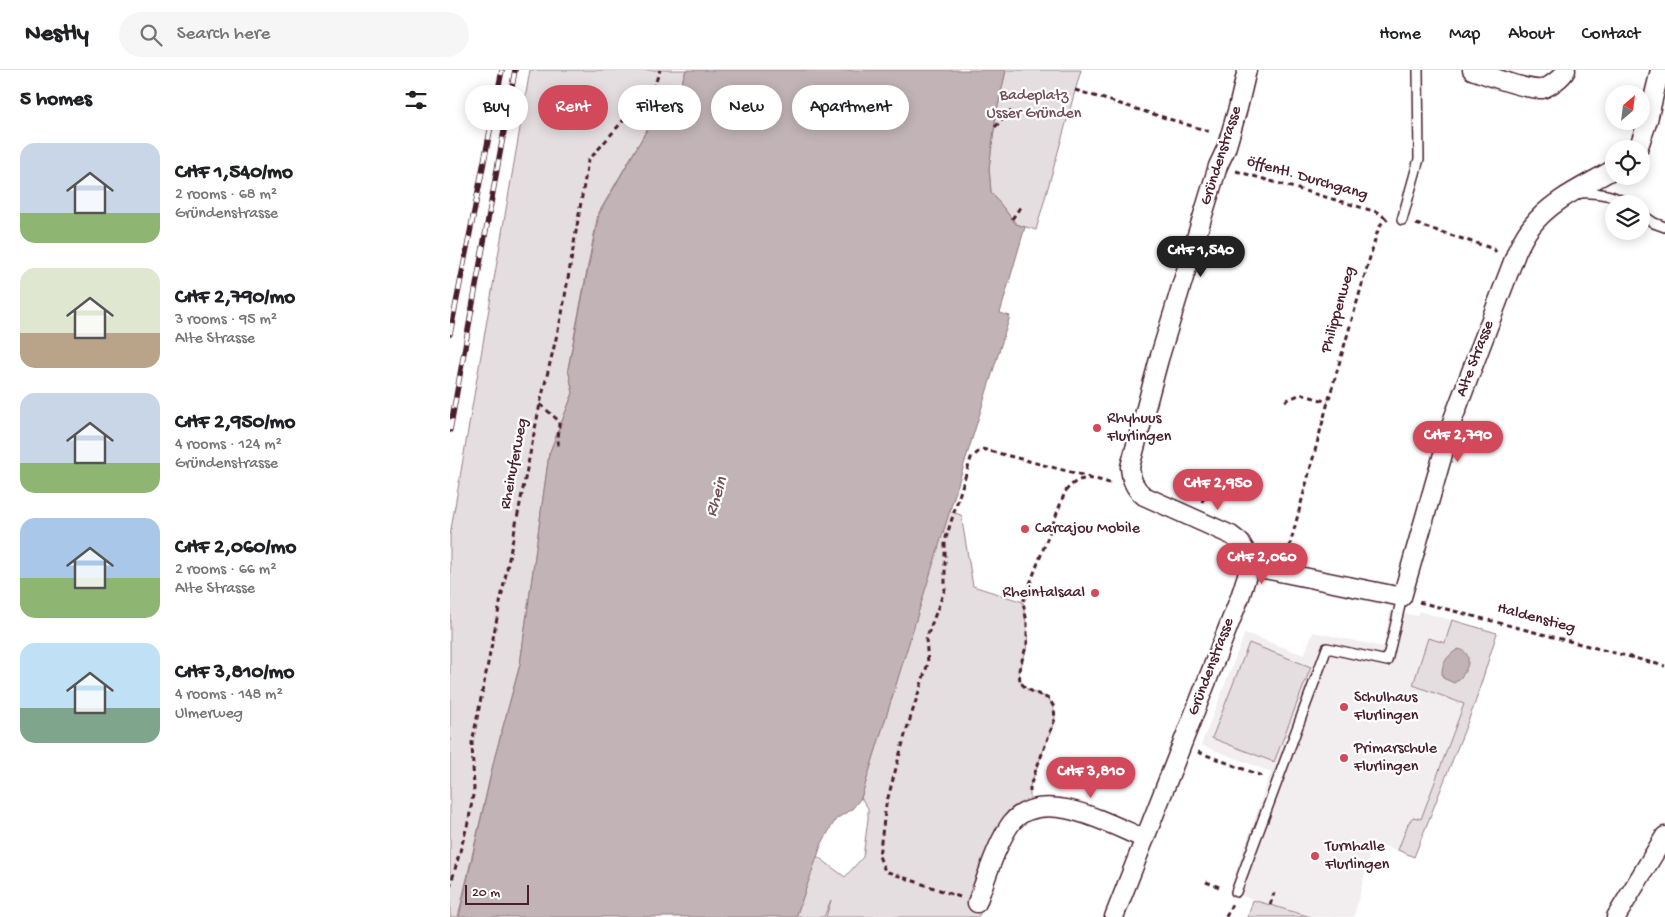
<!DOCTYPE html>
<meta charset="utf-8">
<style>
:root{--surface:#fff;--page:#f6f6f6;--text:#202124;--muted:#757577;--line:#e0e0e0;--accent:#d1495b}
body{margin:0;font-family:"Gochi Hand",sans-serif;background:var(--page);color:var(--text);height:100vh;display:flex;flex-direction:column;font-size:19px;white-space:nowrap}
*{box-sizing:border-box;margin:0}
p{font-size:16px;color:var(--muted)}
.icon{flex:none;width:28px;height:28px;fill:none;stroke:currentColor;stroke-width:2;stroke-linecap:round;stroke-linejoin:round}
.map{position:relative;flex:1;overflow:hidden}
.sheet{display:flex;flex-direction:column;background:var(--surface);width:450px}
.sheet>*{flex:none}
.hud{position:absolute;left:15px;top:15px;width:475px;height:45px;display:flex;gap:10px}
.needle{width:32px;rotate:28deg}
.fabs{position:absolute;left:1155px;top:15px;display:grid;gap:10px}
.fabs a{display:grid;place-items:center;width:45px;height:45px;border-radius:50%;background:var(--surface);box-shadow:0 2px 12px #0003;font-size:25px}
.scale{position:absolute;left:15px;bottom:12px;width:64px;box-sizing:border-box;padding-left:5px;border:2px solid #4a1f2b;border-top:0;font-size:14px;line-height:18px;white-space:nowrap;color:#4a1f2b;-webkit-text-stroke:4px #fff;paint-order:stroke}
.price{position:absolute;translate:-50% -42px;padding:0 11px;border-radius:18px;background:var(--accent);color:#fff;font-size:16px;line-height:32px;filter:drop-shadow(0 1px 2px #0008)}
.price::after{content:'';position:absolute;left:50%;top:30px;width:15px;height:11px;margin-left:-8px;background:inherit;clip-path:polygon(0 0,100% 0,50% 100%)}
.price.active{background:#222;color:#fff}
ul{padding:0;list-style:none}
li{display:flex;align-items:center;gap:15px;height:125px;padding:0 20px}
li span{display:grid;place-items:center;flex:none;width:140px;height:100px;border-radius:15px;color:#555}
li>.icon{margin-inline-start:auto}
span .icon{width:60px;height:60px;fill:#fffc;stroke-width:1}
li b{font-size:21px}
h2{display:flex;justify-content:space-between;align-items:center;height:60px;padding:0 20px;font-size:21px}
.pill{padding:0 18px;border-radius:22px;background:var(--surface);box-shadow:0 2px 12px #0003;font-size:18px;line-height:45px}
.pill.active{background:var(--accent);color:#fff}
header{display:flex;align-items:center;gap:30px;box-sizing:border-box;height:70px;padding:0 25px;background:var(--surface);border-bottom:1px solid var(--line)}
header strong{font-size:24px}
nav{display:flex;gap:28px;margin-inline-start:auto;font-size:18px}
.search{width:350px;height:45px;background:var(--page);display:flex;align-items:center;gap:12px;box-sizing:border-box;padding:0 18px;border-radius:28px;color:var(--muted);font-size:19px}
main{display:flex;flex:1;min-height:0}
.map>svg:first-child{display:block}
.built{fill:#f2eeef}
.green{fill:#e5dee0;stroke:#987e86}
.water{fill:#c1b3b6;stroke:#91787e}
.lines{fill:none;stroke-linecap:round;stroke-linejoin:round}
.service-casing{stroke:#4a1f2b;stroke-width:12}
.minor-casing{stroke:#4a1f2b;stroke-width:21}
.path{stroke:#4a1f2b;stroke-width:3;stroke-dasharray:5 4;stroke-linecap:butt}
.service{stroke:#fff;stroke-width:9}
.minor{stroke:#fff;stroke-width:18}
.rail-casing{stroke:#4a1f2b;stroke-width:5.5}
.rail{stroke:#fff;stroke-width:4;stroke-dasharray:11;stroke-linecap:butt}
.poi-dot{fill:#d1495b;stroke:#fff;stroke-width:2}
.labels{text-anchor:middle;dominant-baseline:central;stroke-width:4.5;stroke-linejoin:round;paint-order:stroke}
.park-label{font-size:16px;fill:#714f58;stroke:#fff}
.street-label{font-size:16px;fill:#4a1f2b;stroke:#fff}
.poi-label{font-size:16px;fill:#4a1f2b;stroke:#fff;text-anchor:start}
.water-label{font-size:18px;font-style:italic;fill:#74535c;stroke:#fff}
</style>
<header>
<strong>Nestly</strong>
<div class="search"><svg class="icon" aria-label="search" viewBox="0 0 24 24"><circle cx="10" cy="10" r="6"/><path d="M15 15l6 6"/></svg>Search here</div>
<nav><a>Home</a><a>Map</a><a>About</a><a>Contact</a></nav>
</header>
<main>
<section class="sheet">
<h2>5 homes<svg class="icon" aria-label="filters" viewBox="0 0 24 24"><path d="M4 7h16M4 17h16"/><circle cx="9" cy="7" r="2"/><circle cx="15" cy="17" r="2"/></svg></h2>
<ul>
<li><span style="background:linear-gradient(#c9d6e8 70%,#8fb573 0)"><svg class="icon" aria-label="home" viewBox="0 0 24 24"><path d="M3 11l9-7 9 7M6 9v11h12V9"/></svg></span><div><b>CHF 1,540/mo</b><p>2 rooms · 68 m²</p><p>Gründenstrasse</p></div></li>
<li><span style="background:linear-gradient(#dfe7d0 65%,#b9a48a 0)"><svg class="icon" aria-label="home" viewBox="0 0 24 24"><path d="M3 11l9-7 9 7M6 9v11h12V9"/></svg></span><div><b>CHF 2,790/mo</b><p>3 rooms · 95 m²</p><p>Alte Strasse</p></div></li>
<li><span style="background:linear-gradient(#c9d6e8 70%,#8fb573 0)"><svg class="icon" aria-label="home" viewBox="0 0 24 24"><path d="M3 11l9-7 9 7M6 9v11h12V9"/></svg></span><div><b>CHF 2,950/mo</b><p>4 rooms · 124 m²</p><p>Gründenstrasse</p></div></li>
<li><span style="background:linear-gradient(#a9c7e8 60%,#8fb573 0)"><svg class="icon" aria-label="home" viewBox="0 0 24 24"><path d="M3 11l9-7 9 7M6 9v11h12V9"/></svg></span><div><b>CHF 2,060/mo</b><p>2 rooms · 66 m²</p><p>Alte Strasse</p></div></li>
<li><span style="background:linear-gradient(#bfe0f5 65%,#7fa58c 0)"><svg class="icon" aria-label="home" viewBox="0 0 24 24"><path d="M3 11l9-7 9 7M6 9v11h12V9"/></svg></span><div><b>CHF 3,810/mo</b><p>4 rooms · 148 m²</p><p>Ulmerweg</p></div></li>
</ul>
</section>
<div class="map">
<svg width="1215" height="847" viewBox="0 0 1215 847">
<rect width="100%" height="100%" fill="#fff"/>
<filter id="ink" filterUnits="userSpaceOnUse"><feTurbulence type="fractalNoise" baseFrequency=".02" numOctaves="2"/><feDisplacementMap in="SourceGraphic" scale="10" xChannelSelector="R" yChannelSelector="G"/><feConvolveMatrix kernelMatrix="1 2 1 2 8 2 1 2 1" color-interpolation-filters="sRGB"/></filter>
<g filter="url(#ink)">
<path class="built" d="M940,541L967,546L969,541L1047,563L1024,636L964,787L923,772L904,847H861L779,822L821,702L751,675L795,563L854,585L863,562L934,577Z"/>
<path class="green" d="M80,0H236L232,13L202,51L148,144L118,298L123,323L99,384L70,594L45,686L8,847H0V465Z
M556,0H631L586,160L566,154L541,122L539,98L546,45Z
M499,441L511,445L523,516L573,532C574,545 579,562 577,575C575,586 565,601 571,612C582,631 604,616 605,649L580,716V740L564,751L527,833L530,844L528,847H376L381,830L374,847H346L367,786L395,807L413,787L418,749V738L411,728Z
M1002,550L1047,563L1024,636L964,787L948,780L958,754L963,747L971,749L1014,634L963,615L978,568L995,573Z
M799,573L861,597L824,692L762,668Z
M803,830L861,847H798Z"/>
<path class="water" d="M236,0H556L546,45L539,98L541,122L566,154L575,157L550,243L560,246L411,728L402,739L386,749L372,773L346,847H9L45,686L70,595L99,384L123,323L118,299L149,144L202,51L231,14Z
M1009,579C1027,584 1015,607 1004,613L993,608C989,596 998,584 1009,579Z"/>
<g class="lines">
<g class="service-casing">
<path id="service" d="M1128,123C1145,122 1163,124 1177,134
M1191,144L1204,153L1215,157
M952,150L969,89L968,0
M786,822L877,578L937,591L952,527"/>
</g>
<g class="minor-casing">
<path id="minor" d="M1022,0C1036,5 1079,21 1092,19C1099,17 1113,7 1116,0
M1188,79L1198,50L1210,0
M800,496L952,527L1003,349L1067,181C1071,173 1075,164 1081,157C1101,130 1135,116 1164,99
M527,833C536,809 547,772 562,752C593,716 661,755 695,769
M664,847L790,527L800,496L799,487L790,472L781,465L694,426C684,418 681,409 680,397L709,289L768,96L776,79L788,38L797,0
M1166,847L1215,766"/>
</g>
<path class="path" d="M625,20L761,62
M545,57L564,38
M786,101L927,142L937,149
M562,149L571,136
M966,154L1044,179L1046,182
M835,331L851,324L878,332
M90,334L109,351L108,377
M752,432L758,418L766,412
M837,486L878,332L927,163L931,154L938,149
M969,532L1215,596
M748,682L815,707
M580,722V716L605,649L604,637L599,629L577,619L570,612L569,600L577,574V552L573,532L615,422C629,403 643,408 663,414
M756,812L772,818
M0,817L19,749L24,719L22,673L90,334L112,244L138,91L205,14L210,0
M510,827L435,801L429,786L436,735L455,665L478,593L476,569L495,519V471L521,388L532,379L640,407
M820,835L824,823
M776,847L782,834"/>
<use href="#service" class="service"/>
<use href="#minor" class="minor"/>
<g class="rail-casing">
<path id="rail" d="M0,264L52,0
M0,360L65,0"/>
</g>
<use href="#rail" class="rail"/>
</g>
</g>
<g class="poi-dot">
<circle cx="647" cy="358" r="5"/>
<circle cx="575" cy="459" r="5"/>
<circle cx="645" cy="523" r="5"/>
<circle cx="894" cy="637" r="5"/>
<circle cx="894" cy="688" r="5"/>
<circle cx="865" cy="786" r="5"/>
</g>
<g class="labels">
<g class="park-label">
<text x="584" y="26">Badeplatz<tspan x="584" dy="18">Usser Gründen</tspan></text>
</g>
<g class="street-label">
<text transform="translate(772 86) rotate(-72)">Gründenstrasse</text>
<text transform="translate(857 109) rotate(16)">öffentl. Durchgang</text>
<text transform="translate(889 240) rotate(-74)">Philippenweg</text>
<text transform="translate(1026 289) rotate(-69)">Alte Strasse</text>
<text transform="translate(65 394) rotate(-79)">Rheinuferweg</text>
<text transform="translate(1086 549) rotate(15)">Haldenstieg</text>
<text transform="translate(762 597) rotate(-69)">Gründenstrasse</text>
</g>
<g class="poi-label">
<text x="657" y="349">Rhyhuus<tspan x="657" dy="18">Flurlingen</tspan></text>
<text x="585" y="459">Carcajou Mobile</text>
<text x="635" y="523" text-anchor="end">Rheintalsaal</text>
<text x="904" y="628">Schulhaus<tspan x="904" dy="18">Flurlingen</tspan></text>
<text x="904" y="679">Primarschule<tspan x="904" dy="18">Flurlingen</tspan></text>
<text x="875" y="777">Turnhalle<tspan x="875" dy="18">Flurlingen</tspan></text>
</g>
<g class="water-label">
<text transform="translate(267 427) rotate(-73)">Rhein</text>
</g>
</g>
</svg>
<div class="fabs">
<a><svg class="needle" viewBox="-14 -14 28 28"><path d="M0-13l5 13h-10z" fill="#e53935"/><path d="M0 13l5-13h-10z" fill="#757577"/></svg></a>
<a><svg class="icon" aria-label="locate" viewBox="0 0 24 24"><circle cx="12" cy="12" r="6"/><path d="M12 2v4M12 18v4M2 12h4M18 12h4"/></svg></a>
<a><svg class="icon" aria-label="layers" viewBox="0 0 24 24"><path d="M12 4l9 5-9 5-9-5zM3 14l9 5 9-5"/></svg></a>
</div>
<div class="scale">20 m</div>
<b class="price active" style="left:751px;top:208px">CHF 1,540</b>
<b class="price" style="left:1008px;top:393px">CHF 2,790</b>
<b class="price" style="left:768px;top:441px">CHF 2,950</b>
<b class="price" style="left:812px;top:515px">CHF 2,060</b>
<b class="price" style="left:641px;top:729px">CHF 3,810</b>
<div class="hud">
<a class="pill">Buy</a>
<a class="pill active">Rent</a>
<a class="pill">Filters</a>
<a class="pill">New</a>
<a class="pill">Apartment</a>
</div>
</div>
</main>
